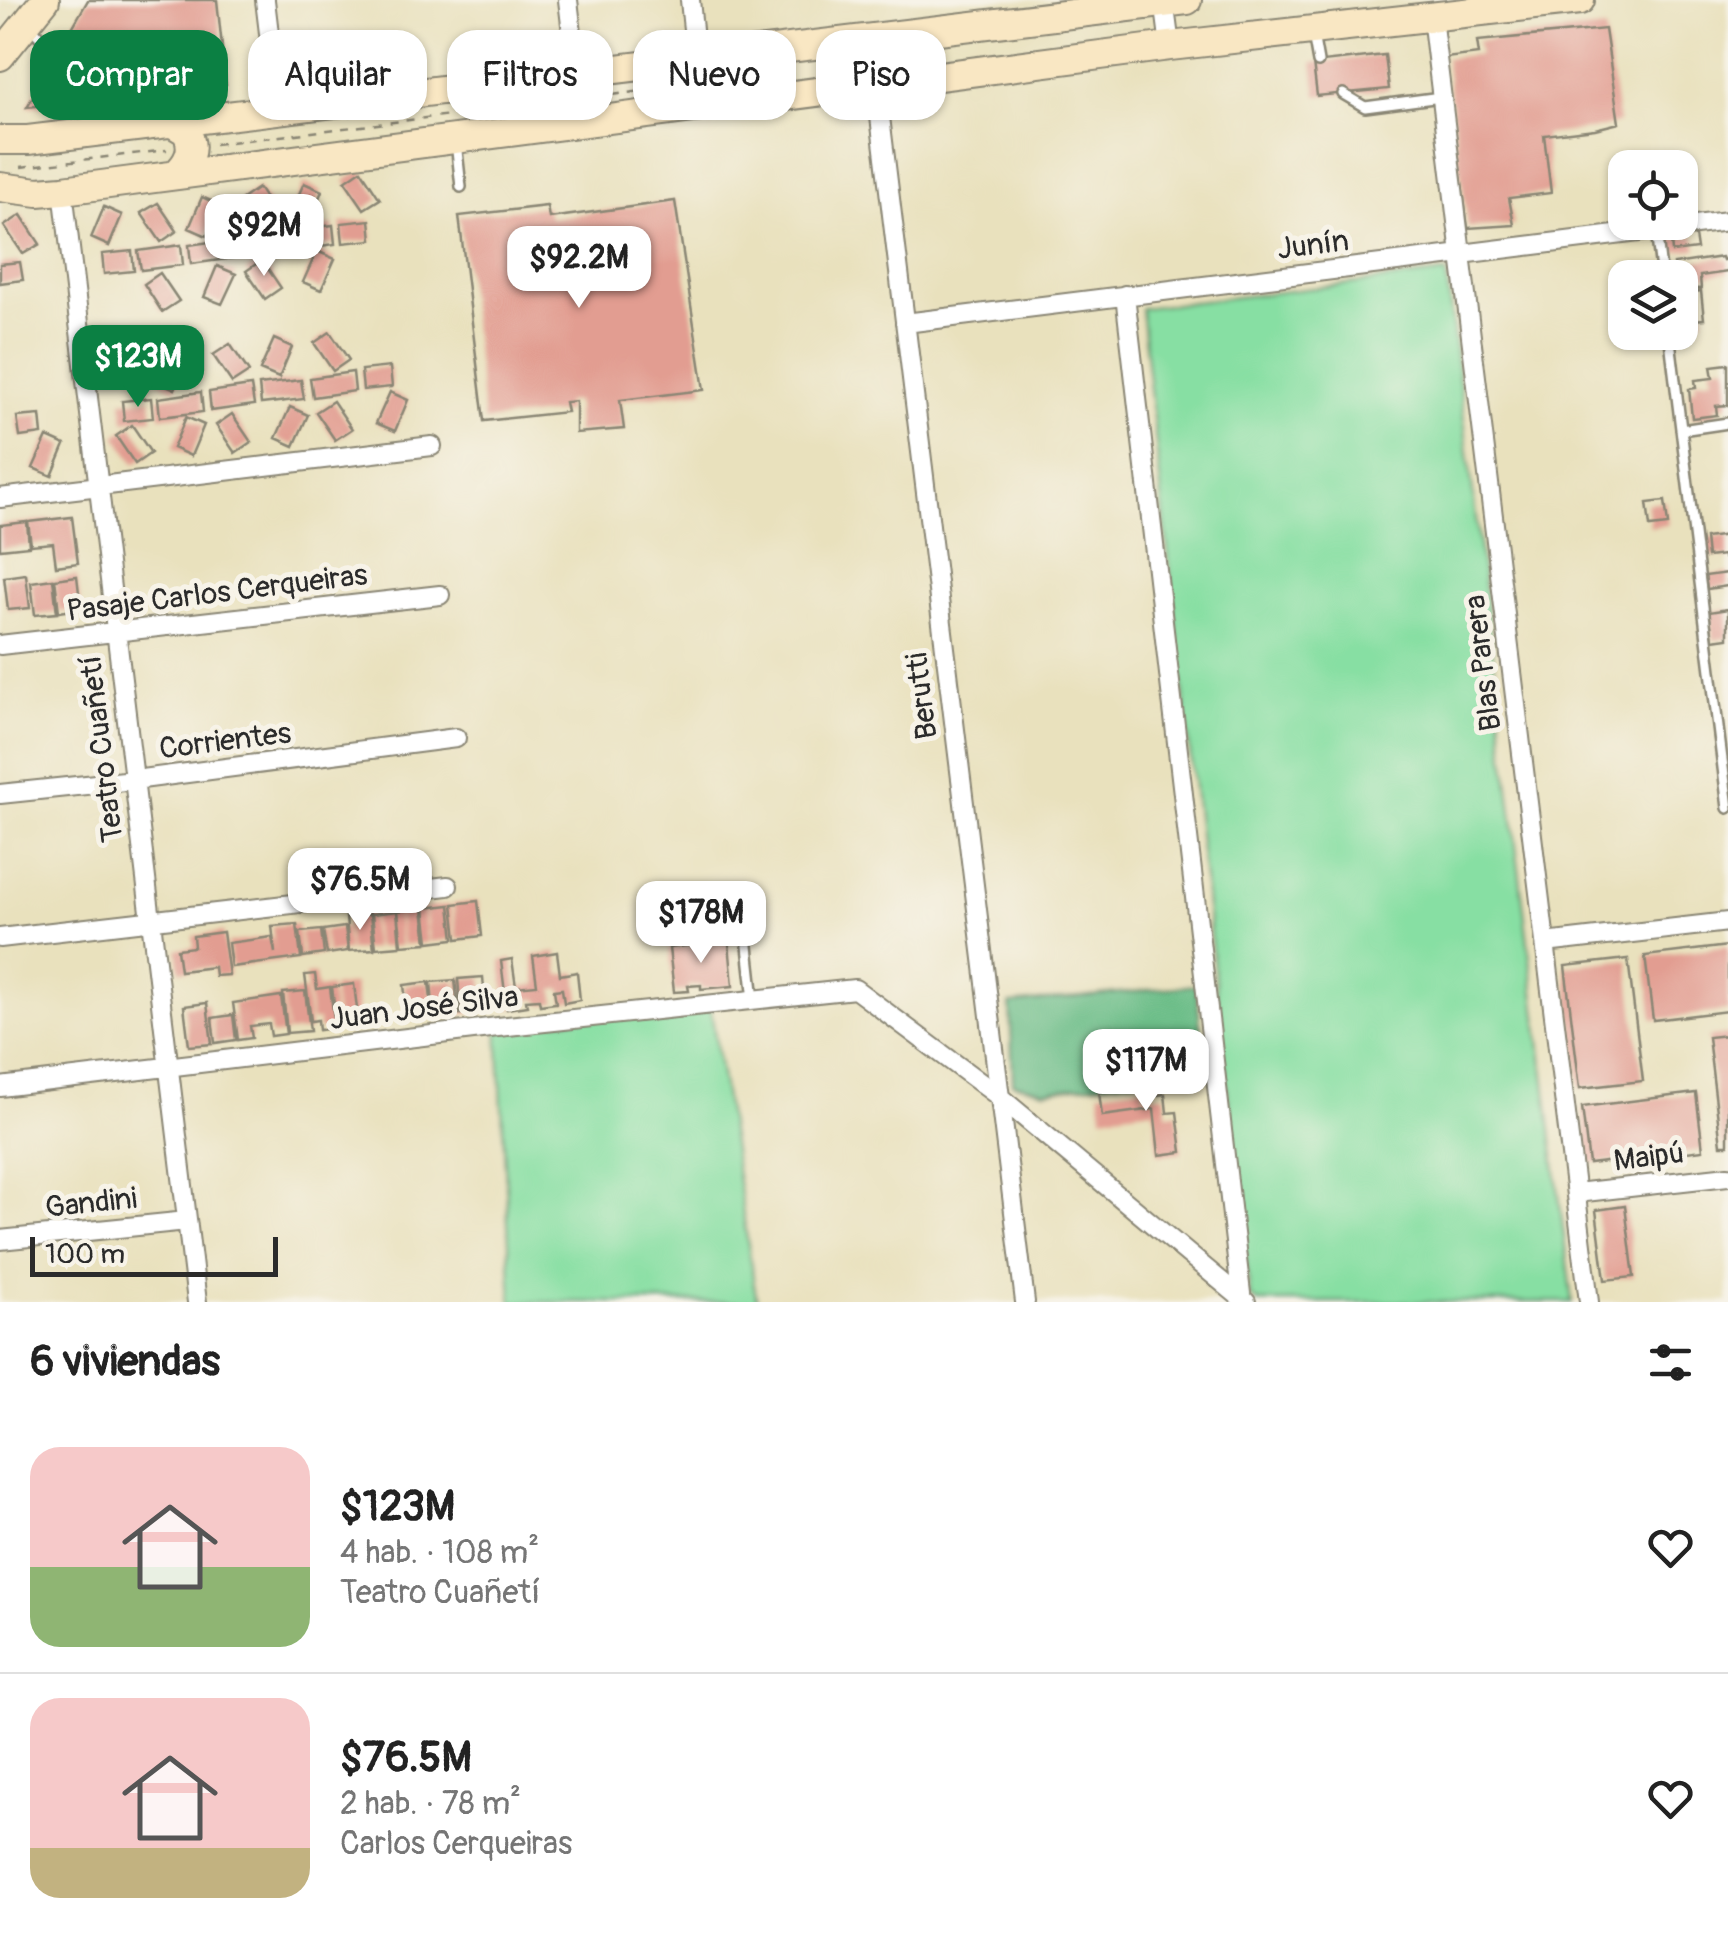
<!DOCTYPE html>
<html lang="es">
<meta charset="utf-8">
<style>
:root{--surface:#fff;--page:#f6f6f6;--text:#222;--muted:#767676;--line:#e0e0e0;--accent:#0b8043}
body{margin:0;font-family:Pangolin,sans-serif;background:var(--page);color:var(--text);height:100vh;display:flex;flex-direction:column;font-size:38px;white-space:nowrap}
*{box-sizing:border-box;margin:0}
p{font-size:32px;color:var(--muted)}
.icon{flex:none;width:55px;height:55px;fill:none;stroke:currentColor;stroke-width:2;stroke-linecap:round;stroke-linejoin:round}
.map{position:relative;height:1302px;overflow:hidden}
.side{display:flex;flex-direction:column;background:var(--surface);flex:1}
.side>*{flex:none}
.top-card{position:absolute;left:30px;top:30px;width:1000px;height:90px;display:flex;gap:20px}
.buttons{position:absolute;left:1608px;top:150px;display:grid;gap:20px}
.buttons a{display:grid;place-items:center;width:90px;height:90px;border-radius:20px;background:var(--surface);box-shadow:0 2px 8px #0004;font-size:50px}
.scale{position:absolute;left:30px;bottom:25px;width:248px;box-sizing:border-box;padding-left:10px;border:5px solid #2b2b2b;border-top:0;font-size:28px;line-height:35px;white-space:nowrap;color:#2b2b2b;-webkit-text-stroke:8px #f7f3e8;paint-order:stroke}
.price{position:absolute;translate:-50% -85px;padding:0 22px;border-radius:20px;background:#fff;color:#222;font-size:32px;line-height:65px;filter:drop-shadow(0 2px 5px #0008)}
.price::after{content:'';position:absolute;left:50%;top:60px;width:30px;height:22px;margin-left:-15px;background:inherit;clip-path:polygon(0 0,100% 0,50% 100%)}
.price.current{background:var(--accent);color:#fff}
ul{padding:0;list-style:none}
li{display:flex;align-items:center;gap:30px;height:250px;padding:0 30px}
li+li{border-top:2px solid var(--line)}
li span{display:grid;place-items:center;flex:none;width:280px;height:200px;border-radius:30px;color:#555}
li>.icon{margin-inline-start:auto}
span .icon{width:120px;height:120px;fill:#fffc;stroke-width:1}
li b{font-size:42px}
h2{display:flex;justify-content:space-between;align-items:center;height:120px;padding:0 30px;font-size:42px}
.pill{padding:0 35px;border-radius:30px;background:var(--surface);box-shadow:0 2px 8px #0004;font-size:35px;line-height:90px}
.pill.current{background:var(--accent);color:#fff}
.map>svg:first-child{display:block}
.green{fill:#87dfa3;stroke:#598567;stroke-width:2.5}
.forest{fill:#6dbe89;stroke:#4c745a;stroke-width:2.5}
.building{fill:#e29d91}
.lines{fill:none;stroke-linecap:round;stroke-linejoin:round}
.lane-casing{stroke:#8a8674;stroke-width:14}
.street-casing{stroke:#8a8674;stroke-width:22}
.secondary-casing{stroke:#8a8674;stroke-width:32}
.path{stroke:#8a8674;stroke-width:2.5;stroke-dasharray:8 8;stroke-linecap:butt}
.lane{stroke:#fff;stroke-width:9}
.street{stroke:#fff;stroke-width:18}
.secondary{stroke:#f9e7c3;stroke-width:28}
.labels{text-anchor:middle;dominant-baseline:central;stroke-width:10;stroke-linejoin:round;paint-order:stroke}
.street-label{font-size:30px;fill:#2b2b2b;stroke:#f7f3e8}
</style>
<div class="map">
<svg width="1728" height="1302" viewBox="0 0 1728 1302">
<rect width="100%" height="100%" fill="#f7f3e8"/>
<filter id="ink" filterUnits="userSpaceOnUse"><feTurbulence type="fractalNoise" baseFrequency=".01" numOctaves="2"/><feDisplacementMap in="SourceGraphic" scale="20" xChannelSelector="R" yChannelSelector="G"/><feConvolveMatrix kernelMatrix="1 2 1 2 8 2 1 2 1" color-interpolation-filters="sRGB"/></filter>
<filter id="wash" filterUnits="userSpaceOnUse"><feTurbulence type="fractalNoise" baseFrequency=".0048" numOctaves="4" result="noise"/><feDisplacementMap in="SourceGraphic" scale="40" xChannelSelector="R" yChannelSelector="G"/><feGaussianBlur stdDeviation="2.25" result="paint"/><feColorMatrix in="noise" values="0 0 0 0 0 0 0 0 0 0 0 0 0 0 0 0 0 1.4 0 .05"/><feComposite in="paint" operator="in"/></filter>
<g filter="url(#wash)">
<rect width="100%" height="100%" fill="#e9e1bd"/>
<path class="green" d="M1446,273L1572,1302H1258L1250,1296L1141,308Z
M710,1005L757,1302H512L498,1027Z"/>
<path class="forest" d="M1196,985L1205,1070L1045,1091L1013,1083L1010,1004Z"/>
<g id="blocks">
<path class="building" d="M88,0H217L226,84L27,107Z
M1605,29L1619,123L1595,129L1544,135L1551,193L1509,198L1514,225L1468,228L1445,58L1479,54L1477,41Z
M1385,55L1389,89L1317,96L1313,63Z
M361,170L380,199L364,209L345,181Z
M304,183L322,191L309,222L290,214Z
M258,188L277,216L261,227L242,199Z
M202,197L220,205L207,236L189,228Z
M675,201L704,390L620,400L624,429L576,433V401L565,402L567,412L484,421L459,216L547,206L549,218Z
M158,203L177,231L161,242L141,213Z
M104,207L122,215L109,246L91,238Z
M21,215L40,244L23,254L4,226Z
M370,220L372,240L343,243L341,223Z
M333,225L335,244L293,250L290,231Z
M282,233L284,251L241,257L239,238Z
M1695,236L1697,249L1672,252L1671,239Z
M231,239L234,258L191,264L189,245Z
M181,245L183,265L141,270L138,251Z
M132,251L134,271L104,274L102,254Z
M317,251L335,259L321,290L303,282Z
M1722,257L1723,260L1728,259V272L1700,276L1701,289L1680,288V278H1676L1674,264Z
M262,260L281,288L265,299L246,271Z
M20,262L23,280L0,283V264Z
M217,266L236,274L222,304L204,297Z
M160,273L179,301L162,312L144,284Z
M1701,291L1704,319L1682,321L1680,294Z
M330,332L349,360L333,371L314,343Z
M274,339L292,347L279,378L260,370Z
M230,344L249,372L232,383L213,355Z
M170,350L188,358L175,389L157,381Z
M1728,364V405L1716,406L1717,415L1692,418L1689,389L1696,388L1695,380L1713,378L1711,366Z
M390,367L392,387L363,390L361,370Z
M353,372L355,391L313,397L310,378Z
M301,380L304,399L261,404L259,385Z
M251,386L254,405L211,411L209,392Z
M201,392L203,412L160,417L158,398Z
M390,392L408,400L395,431L376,423Z
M151,398L153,418L124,421L122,401Z
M333,401L352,429L335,440L316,412Z
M290,407L308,415L294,446L276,438Z
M232,414L251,442L235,453L216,425Z
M40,415L42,434L20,437L17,417Z
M186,417L204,425L191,456L173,448Z
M132,425L151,453L135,464L116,436Z
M47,437L65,445L52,476L33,468Z
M1665,501L1668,525L1650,527L1647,503Z
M72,517L78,563L56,566L53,543L31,545L28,522Z
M27,522L29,546L0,549V525Z
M1728,535V558H1724L1723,555L1707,557L1705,538Z
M1728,573V586L1707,589L1705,576Z
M26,574L30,608L8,610L4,577Z
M77,576L81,609L59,612L55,579Z
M53,579L57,613L35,615L31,582Z
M1728,609V638L1713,640L1709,612Z
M478,901L482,936L457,939L453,904Z
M450,905L454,939L429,942L425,908Z
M423,908L427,943L402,945L398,911Z
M397,911L400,946L376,948L372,914Z
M370,914L374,949L349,951L346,917Z
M297,924L301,958L231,967L228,943L272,937L275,953L272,926Z
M345,927L348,951L327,954L323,930Z
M321,930L324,954L303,957L300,932Z
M223,932L229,975L215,976L214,967L180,971L177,949L194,947L193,936Z
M717,942L729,943L733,986L701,989V985L688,986L689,991L674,992L669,948Z
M1728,946V1011L1653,1020L1645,956Z
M557,952L560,975L577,972L580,1000L564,1003L562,989L554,990L556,1003L540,1005L539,999L526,1000L527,1006L507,1009L501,961L512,959L516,987L537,985L533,956Z
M1628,959L1643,1081L1580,1088L1565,966Z
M315,974L317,989L330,987L335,1028L319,1030L318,1020L311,1021L305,975Z
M483,977L486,1011L461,1014L458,979Z
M455,980L459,1014L434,1017L431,982Z
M429,982L433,1017L408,1019L404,985Z
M354,984L358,1017L347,1019L348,1026L337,1028L332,987Z
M305,991L310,1031L287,1033L283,993Z
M281,996L286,1034L271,1036L269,1024L250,1026L252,1038L238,1040L233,1003Z
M207,1003L212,1044L189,1046L184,1006Z
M233,1015L236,1040L215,1043L212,1018Z
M1728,1035V1145H1721L1708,1037Z
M1143,1086L1144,1097L1165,1094L1167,1113L1177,1112L1182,1152L1159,1155L1154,1109L1102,1116L1099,1092Z
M1696,1093L1703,1150L1589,1164L1582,1107Z
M1625,1206L1634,1277L1605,1280L1596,1210Z"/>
</g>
</g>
<g filter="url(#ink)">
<use href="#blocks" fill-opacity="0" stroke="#8a8674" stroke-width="2.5"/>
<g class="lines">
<g class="lane-casing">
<path id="lane" d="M30,26L67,67L74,69L130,63L134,67L141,121
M1313,34L1318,62
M1343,94L1365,107L1441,97
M456,142L461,187
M1656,231L1662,278
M1669,332L1728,808
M1681,430L1728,423
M746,928L754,1000"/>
</g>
<g class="street-casing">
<path id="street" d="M265,0L278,108
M568,0L583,124
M690,0L696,59
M1164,0L1170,46
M1432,17L1589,1302
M876,84L1025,1302
M63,190L197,1302
M1125,295L1242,1302
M905,323L1728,221
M0,498L432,446
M0,645L440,595
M0,794L134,780L456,738
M0,938L448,886
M1545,943L1728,922
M0,1087L498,1027L855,989L1001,1098L1246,1302
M1576,1193L1728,1176
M0,1240L187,1221"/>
</g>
<g class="secondary-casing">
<path id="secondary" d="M0,56L45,0
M169,121L186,131C196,148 189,163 175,175
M0,140H28L1187,0
M0,187L38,192L63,190L1170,46L1580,0"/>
</g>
<path class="path" d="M597,97L664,88
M215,144L564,101
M21,167L167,150"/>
<use href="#lane" class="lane"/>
<use href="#street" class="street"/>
<use href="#secondary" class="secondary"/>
</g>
</g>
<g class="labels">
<g class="street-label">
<text transform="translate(1313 245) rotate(-7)">Junín</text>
<text transform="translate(217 593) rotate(-7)">Pasaje Carlos Cerqueiras</text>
<text transform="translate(1483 663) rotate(-97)">Blas Parera</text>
<text transform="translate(922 696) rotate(-97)">Berutti</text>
<text transform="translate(225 741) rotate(-7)">Corrientes</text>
<text transform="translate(102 749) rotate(-97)">Teatro Cuañetí</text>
<text transform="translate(424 1008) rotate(-7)">Juan José Silva</text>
<text transform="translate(1649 1157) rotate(-7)">Maipú</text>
<text transform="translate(91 1203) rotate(-6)">Gandini</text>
</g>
</g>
</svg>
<div class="buttons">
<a><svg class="icon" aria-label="locate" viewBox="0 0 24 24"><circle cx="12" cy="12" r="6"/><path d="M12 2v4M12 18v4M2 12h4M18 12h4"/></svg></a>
<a><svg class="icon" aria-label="layers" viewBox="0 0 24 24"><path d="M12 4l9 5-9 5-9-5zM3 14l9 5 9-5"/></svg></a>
</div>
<div class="scale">100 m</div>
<b class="price" style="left:264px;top:279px">$92M</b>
<b class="price" style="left:579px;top:311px">$92.2M</b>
<b class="price current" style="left:138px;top:410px">$123M</b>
<b class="price" style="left:360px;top:933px">$76.5M</b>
<b class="price" style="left:701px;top:966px">$178M</b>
<b class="price" style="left:1146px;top:1114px">$117M</b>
<div class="top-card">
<a class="pill current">Comprar</a>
<a class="pill">Alquilar</a>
<a class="pill">Filtros</a>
<a class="pill">Nuevo</a>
<a class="pill">Piso</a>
</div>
</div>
<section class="side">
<h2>6 viviendas<svg class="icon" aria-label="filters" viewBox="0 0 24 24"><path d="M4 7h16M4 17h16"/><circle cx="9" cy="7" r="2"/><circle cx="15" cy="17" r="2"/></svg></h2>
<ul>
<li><span style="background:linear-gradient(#f6c9c9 60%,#8fb573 0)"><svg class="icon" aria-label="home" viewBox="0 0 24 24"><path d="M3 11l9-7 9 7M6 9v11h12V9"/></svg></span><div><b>$123M</b><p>4 hab. · 108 m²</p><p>Teatro Cuañetí</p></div><svg class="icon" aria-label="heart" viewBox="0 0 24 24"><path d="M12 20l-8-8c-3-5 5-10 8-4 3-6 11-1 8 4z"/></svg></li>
<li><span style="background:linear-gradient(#f6c9c9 75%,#c2b280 0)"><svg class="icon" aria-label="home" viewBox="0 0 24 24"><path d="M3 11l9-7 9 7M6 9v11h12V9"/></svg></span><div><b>$76.5M</b><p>2 hab. · 78 m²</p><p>Carlos Cerqueiras</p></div><svg class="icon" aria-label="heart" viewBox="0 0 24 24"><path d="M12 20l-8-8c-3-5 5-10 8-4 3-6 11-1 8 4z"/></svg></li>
</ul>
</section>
